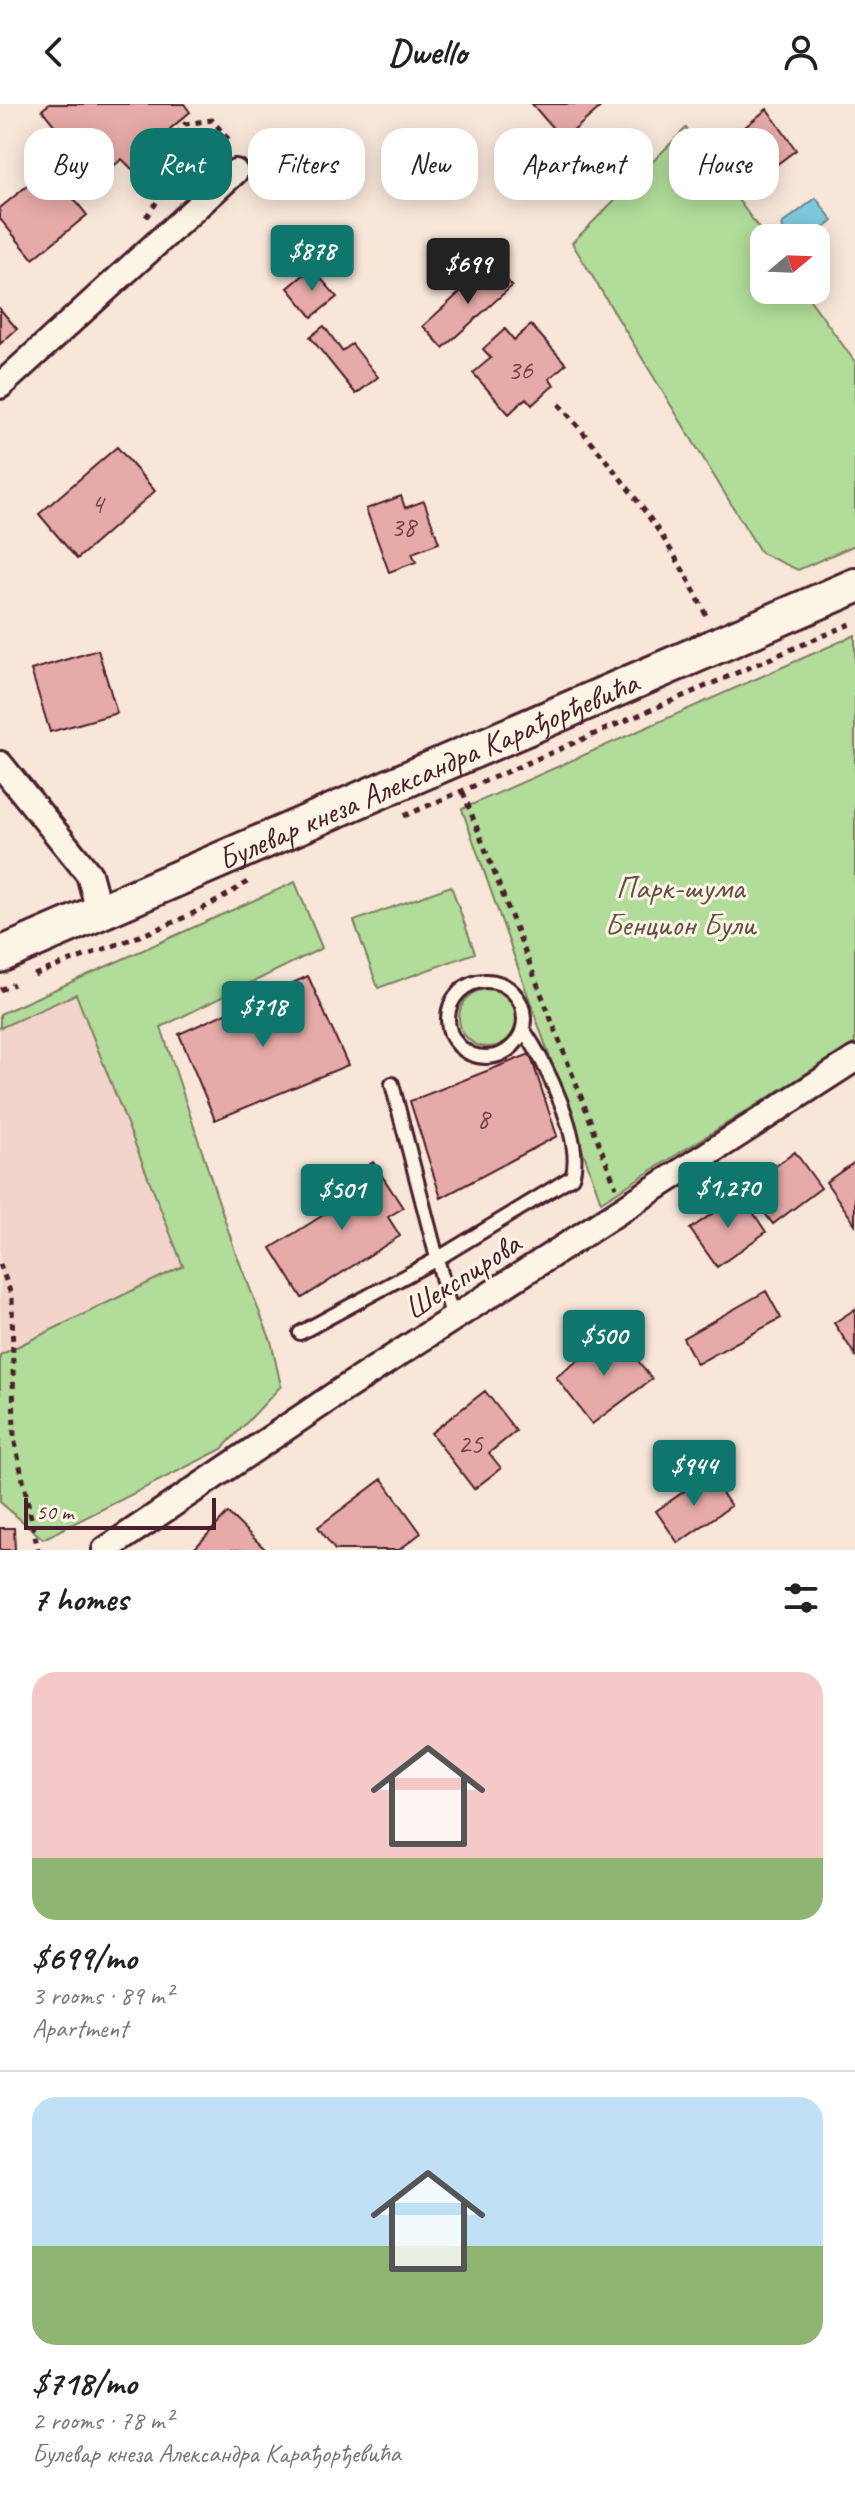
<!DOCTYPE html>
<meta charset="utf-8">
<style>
:root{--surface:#fff;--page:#f2f2f2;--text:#222;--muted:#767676;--line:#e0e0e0;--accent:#0f766e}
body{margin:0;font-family:Caveat,sans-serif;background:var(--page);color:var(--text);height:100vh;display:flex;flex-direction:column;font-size:30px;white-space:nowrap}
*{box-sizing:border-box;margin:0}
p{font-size:26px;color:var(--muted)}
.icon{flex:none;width:44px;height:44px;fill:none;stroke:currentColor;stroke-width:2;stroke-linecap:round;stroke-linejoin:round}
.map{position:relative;height:1446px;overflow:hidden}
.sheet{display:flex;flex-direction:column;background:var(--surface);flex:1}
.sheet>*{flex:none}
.banner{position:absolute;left:24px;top:24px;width:808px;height:72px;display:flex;gap:16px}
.needle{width:52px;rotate:71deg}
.fabs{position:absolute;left:750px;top:120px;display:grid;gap:16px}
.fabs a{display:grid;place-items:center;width:80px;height:80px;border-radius:16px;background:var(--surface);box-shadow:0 4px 20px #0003;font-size:40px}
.scale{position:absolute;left:24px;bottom:20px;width:192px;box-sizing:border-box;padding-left:8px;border:4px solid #4a1f2b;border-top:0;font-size:22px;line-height:28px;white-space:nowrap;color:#4a1f2b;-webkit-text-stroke:6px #fcf5e5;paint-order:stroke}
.price{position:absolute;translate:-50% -68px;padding:0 18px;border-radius:8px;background:var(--accent);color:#fff;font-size:26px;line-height:52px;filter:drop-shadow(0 2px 4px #0008)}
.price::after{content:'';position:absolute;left:50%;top:48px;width:24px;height:18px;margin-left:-12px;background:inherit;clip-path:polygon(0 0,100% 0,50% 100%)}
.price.current{background:#222;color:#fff}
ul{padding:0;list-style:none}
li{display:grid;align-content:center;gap:16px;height:424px;padding:0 32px}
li+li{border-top:2px solid var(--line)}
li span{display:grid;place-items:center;height:248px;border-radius:24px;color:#555}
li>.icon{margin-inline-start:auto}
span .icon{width:144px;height:144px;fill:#fffc;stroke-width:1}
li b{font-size:34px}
h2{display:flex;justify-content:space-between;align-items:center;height:96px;padding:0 32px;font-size:34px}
.chip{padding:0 28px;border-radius:24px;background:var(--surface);box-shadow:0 4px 20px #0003;font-size:28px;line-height:72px}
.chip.current{background:var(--accent);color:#fff}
header{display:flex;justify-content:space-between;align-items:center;height:104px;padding:0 32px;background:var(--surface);font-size:36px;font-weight:700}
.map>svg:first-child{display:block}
.built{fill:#f3d4ca}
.green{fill:#b1dc99;stroke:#7e7e62;stroke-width:2}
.water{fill:#7ecadd;stroke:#698696;stroke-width:2}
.building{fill:#e6aba8;stroke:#4a1f2b;stroke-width:2}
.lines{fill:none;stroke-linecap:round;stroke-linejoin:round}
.service-casing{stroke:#4a1f2b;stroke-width:18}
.minor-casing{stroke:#4a1f2b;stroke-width:30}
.secondary-casing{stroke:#4a1f2b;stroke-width:40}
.path{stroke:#4a1f2b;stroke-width:5;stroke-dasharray:6 6;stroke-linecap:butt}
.service{stroke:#fcf5e5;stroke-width:12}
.minor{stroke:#fcf5e5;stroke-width:24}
.secondary{stroke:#fcf5e5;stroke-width:34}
.labels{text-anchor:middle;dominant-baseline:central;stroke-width:6;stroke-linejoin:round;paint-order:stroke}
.number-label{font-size:28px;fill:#71424a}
.street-label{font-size:32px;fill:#4a1f2b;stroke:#fcf5e5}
.park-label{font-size:32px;fill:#644e46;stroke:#fcf5e5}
</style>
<header><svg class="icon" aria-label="back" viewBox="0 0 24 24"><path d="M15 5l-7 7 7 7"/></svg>Dwello<svg class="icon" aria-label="person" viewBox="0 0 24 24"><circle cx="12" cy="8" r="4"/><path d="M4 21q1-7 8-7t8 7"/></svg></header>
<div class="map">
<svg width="855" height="1446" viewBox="0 0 855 1446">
<rect width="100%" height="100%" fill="#f8e6d9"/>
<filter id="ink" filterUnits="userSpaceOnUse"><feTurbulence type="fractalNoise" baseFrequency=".0125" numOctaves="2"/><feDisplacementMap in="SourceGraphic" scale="16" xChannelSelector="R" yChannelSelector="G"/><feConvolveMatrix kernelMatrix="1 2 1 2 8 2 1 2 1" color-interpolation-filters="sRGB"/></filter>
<g filter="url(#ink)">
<path class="built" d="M76,889L183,1163L0,1251V924Z"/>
<path class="green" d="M686,24L766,134L764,186H803L855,258V441L798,466L761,449L572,139Z
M855,531V939L601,1098L462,705Z
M295,778L322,844L161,923L235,1147L271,1237L281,1282L222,1345L43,1435L0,1398V1251L183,1162L76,890L0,924V910Z
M451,782L475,849L378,884L354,817Z
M459 914a29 29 0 1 1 58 0a29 29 0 1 1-58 0Z"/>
<path class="water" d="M816,94L833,117L812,134H785L782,120Z"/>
<path class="building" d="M49,0H184L190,8L170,25L151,58L132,65L122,55L98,75L42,6Z
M532,0H604L563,36Z
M767,5L796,46L744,85L717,46Z
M49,64L87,111L33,155L0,115V104Z
M492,159L512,182L443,244L423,222Z
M312,164L337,193L312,213L288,184Z
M0,205L17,225L0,240Z
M531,221L566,260L549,275L554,281L532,301L526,294L509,310L473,269L491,254L483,245L505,225L514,236Z
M324,222L342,247L352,240L378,273L356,290L310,233Z
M117,343L155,387L77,455L39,410Z
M401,392L405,404L424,397L439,439L412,449L416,458L389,468L366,405Z
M98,546L117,609L50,628L31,566Z
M308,872L348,961L215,1016L179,930Z
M530,950L557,1032L441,1094L410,997Z
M795,1048L821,1084L773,1120L746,1084Z
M373,1058L403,1104L388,1113L400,1132L302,1194L271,1144L339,1101L329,1086Z
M855,1058V1120L826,1078Z
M741,1090L766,1128L717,1163L690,1125Z
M766,1187L781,1214L697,1260L683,1234Z
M855,1205V1251L834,1219Z
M616,1228L652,1275L592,1320L556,1273Z
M485,1287L516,1327L489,1349L501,1364L474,1385L431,1329Z
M709,1370L731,1402L678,1439L656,1407Z
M382,1375L421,1429L399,1446H335L318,1423Z
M228,1409L266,1446H193Z
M0,1424H14L15,1446H0Z"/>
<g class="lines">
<g class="service-casing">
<path id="service" d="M448 915a38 38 0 1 1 76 0a38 38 0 1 1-76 0Z
M392,980L453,1216
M300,1229L437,1155L572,1073C585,1037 544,956 523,925"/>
</g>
<g class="minor-casing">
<path id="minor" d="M0,282L235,68
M0,660L89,770L99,807
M105,1446L336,1290L855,955"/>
</g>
<g class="secondary-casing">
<g id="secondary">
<path id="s1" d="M0,851L855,482"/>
</g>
</g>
<path class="path" d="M151,58L178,92
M146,113L182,63L174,35L185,20L212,16L229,36
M559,300C616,367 672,434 708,516
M463,688L616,1083
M404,712L855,518
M34,871C106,842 183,823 247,778
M0,886L14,880
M0,1160L12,1193L14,1334L38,1446"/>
<use href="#service" class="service"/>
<use href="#minor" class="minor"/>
<use href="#secondary" class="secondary"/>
</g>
</g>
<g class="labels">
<g class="number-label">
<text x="520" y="265">36</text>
<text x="97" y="399">4</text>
<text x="403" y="422">38</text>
<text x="483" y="1014">8</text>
<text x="470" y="1339">25</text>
</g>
<g class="street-label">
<text stroke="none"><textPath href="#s1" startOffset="466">Булевар кнеза Александра Карађорђевића</textPath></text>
<text transform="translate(462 1172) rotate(-33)">Шекспирова</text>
</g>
<g class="park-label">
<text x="680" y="783">Парк-шума<tspan x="680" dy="37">Бенцион Були</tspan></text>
</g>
</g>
</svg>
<div class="fabs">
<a><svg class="needle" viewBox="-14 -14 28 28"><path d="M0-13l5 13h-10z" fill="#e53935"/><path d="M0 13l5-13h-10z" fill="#767676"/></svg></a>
</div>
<div class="scale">50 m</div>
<b class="price" style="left:312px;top:189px">$878</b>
<b class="price current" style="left:468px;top:202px">$699</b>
<b class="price" style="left:263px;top:945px">$718</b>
<b class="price" style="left:728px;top:1126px">$1,270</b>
<b class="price" style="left:342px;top:1128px">$501</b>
<b class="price" style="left:604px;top:1274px">$500</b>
<b class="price" style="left:694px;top:1404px">$944</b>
<div class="banner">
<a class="chip">Buy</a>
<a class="chip current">Rent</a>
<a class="chip">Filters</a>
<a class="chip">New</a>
<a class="chip">Apartment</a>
<a class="chip">House</a>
</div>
</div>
<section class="sheet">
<h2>7 homes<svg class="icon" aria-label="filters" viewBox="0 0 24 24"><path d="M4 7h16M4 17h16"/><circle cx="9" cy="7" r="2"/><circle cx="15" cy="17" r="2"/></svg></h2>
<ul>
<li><span style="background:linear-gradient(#f6c9c9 75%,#8fb573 0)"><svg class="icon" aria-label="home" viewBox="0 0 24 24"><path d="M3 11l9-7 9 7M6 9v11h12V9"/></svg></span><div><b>$699/mo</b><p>3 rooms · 89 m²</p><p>Apartment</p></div></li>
<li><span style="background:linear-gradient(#bfe0f5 60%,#8fb573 0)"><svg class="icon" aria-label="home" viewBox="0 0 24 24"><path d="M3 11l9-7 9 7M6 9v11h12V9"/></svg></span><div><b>$718/mo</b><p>2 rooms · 78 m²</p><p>Булевар кнеза Александра Карађорђевића</p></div></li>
</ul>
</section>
